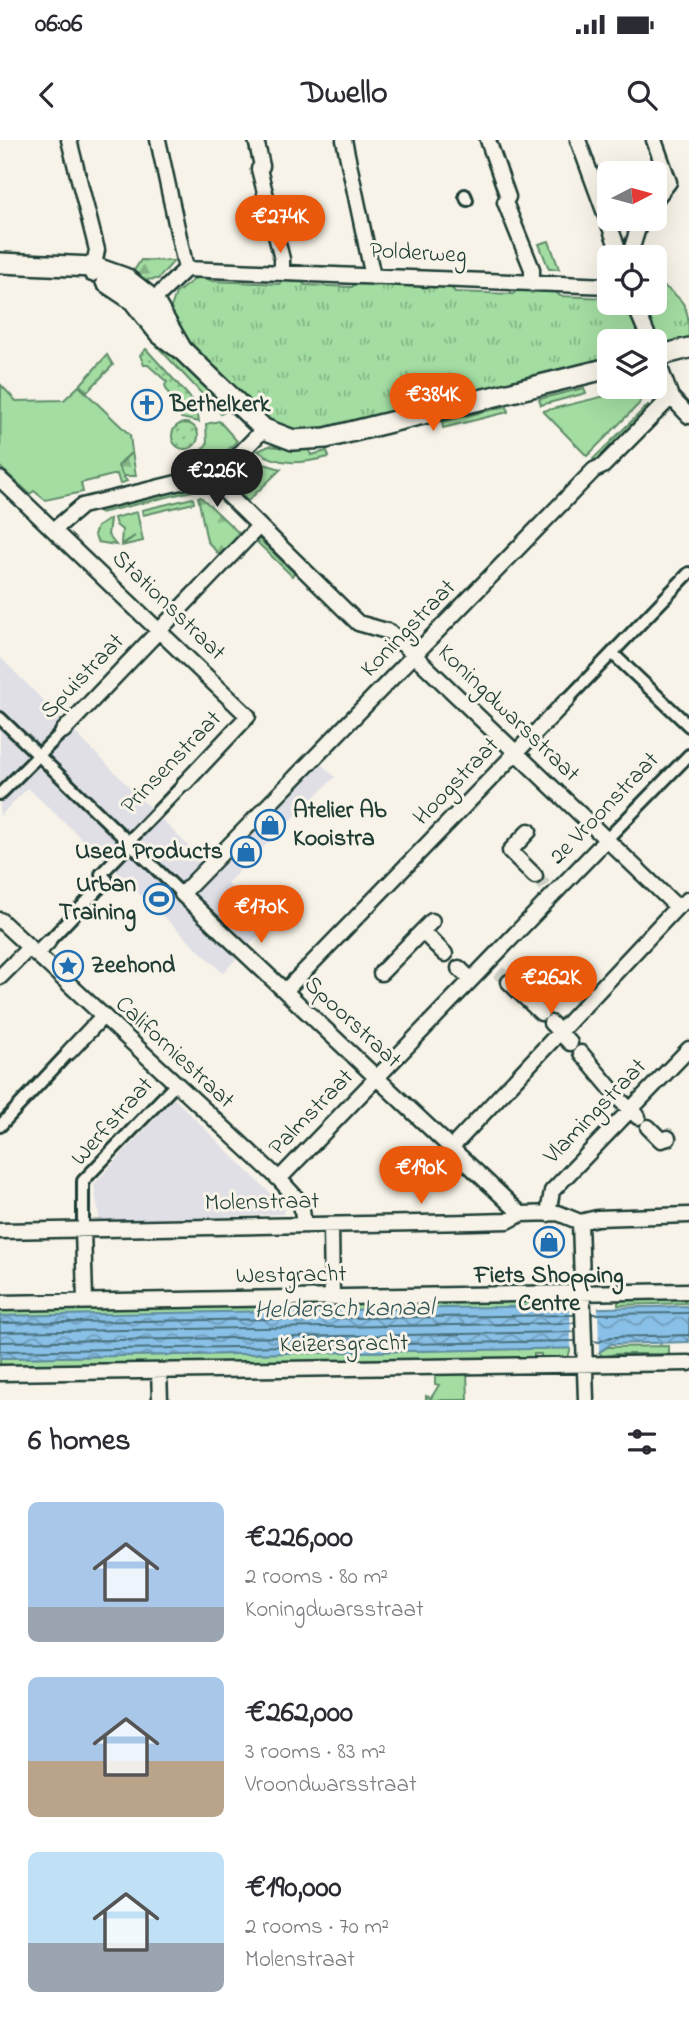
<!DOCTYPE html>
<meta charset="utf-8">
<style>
:root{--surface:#fff;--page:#f2f2f3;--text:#2b2b33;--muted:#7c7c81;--accent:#ea580c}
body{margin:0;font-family:"Indie Flower",sans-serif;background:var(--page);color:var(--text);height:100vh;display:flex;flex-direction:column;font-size:26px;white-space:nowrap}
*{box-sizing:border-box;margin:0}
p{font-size:23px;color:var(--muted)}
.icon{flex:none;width:38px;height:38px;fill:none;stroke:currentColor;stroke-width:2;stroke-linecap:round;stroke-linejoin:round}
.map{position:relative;height:1260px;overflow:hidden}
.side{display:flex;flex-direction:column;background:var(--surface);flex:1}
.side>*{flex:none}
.needle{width:46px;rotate:84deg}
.buttons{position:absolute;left:597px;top:21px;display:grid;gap:14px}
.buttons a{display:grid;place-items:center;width:70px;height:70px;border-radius:10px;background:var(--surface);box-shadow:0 7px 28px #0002;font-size:35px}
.price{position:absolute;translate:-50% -60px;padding:0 16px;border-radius:24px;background:var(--accent);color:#fff;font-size:23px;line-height:46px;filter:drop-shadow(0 2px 4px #0008)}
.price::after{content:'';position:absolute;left:50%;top:42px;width:21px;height:16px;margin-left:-10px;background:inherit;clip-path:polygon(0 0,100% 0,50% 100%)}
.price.selected{background:#222;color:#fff}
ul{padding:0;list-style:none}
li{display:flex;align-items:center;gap:21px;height:175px;padding:0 28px}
li span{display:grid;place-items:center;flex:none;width:196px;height:140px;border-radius:10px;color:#555}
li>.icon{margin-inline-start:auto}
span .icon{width:84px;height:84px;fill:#fffc;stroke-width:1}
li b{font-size:30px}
h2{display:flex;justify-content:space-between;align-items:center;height:84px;padding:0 28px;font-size:30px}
.status{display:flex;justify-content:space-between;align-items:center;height:49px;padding:0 35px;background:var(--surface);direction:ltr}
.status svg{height:19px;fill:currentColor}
header{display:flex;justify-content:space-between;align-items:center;height:91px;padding:0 28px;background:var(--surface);font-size:32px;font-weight:700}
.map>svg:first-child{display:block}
.built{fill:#e0dfe6}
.grass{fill:#a3dda2;stroke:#618d6b;stroke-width:2}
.forest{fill:url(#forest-firs);stroke:#618d6b;stroke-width:2}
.park{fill:url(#park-tufts);stroke:#618d6b;stroke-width:2}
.garden{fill:url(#garden-dots);stroke:#618d6b;stroke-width:2}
.water{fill:url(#water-waves);stroke:#5f8c9f;stroke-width:2}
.pier{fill:#f7f3e8}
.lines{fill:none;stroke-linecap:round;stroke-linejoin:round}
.shore{stroke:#49717c;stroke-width:2}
.minor-tunnel{stroke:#cccfc4;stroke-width:14;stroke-dasharray:14 7;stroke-linecap:butt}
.pedestrian-casing{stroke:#1f3d34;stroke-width:16}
.minor-casing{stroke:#1f3d34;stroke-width:19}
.secondary-casing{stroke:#1f3d34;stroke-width:24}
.pedestrian{stroke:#f7f3e8;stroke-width:10}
.minor{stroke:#f7f3e8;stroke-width:14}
.secondary{stroke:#f7f3e8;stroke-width:19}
.labels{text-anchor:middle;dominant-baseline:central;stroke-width:6;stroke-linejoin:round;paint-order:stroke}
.street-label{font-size:24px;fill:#1f3d34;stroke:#f7f3e8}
.poi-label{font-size:24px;font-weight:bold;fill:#1f3d34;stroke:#f7f3e8;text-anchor:start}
.water-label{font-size:26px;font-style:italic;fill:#345758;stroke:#f7f3e8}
</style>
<div class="status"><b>06:06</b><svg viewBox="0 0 49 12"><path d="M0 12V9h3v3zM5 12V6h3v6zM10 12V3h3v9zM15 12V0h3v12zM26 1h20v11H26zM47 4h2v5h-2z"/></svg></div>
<header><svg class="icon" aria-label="back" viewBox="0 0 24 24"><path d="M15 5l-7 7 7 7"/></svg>Dwello<svg class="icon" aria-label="search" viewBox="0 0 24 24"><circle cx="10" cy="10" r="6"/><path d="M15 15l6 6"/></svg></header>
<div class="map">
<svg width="689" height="1260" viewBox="0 0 689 1260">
<defs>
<pattern id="forest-firs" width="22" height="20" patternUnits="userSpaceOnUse" patternTransform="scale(1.75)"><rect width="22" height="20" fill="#a3dda2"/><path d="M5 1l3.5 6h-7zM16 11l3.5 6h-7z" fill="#84b485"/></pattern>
<pattern id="park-tufts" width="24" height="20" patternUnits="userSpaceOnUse" patternTransform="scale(1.75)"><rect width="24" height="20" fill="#a3dda2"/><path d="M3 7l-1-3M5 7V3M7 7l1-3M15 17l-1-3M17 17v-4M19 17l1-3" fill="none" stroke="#84b485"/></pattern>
<pattern id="garden-dots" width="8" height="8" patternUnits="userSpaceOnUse" patternTransform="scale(1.75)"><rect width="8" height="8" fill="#a3dda2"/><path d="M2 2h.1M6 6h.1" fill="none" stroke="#84b485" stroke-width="1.8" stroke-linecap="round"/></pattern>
<pattern id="water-waves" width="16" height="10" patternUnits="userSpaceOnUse" patternTransform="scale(1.75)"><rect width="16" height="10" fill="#89c0e7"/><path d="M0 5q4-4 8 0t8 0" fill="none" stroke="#6f9dbc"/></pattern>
</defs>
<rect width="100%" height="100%" fill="#f7f3e8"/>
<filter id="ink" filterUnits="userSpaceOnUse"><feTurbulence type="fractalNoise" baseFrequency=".0143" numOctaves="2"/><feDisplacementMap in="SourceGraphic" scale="14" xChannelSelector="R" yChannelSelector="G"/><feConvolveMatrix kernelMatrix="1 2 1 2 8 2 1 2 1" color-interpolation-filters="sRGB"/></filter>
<g filter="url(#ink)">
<path class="built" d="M0,517L212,730L318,621L335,637L227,743L268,785L223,833L28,648L0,676Z
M174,958L284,1067L283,1074L100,1083L94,1044Z"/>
<path class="grass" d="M549,101L559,129H549L539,104Z
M140,183L232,267L221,274L140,188Z
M1,245L16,261L64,260L79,246L130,295L132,312L122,321L123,336L127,341L120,344L117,334L81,343L83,352L45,360L34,351L30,354L0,327Z
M584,248L586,253L541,265L539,259Z
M634,249L641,258L639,264L587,316L543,271Z
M648,265L652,269L597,324L593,319Z
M507,266L508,272L443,288L442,282Z
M219,281L237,301L216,322L199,328L196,316L207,304L206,284Z
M269,306L309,310L311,315L327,311L329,317C304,323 280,327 258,311Z
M253,316L264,324L281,329L248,361L240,354L236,356L230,342Z
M190,345L192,351L100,373L98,368Z
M193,358L194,363L143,375L142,370Z
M137,372L143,401L121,406L135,396L121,404L122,390L116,385L114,378Z
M110,379L108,395L116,405L98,402L94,395L97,387Z
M689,1155V1163L618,1165V1156Z
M564,1159L570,1168L0,1176V1165Z
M669,1206V1214H615L603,1217L599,1212L608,1207Z
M571,1208L568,1218H541V1214H534V1218L0,1227V1218Z
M467,1232L468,1260H426V1256L431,1258L439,1245L435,1244V1233Z"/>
<path class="forest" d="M141,120L174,121L158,139L142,140L131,135Z
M107,215L113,225L87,252L80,245Z
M132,312L136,336H123L118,326Z
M198,357H201L241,395L221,417L207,401Z
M258,398L294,433L292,436L256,401Z"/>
<path class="park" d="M200,135L212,141L281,144L283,138L300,139L305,145L352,147L358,141L449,145L455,152L513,154L519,148L554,150L560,156L609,158V163H654L655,140C686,161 689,164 689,201L655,209L654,201H609V220L457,258L456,252L432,258L433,265L330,290H291L270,282L193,209L169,173L176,153Z"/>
<path class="garden" d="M146,209L196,264L199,282L181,278L174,255H169L165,245L167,242L148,225H144L140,215Z
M172 296a13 13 0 1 1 26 0a13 13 0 1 1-26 0Z"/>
<path class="water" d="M559,1166L562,1169L689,1166V1202L611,1204L599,1212L593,1208L0,1218V1176Z"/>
<path class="pier" d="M598,1166L599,1212H571L570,1167Z"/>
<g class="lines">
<path class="shore" d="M592,1174L689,1173
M0,1183L574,1175
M0,1192L575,1183
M593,1201L599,1202L611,1197L689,1195
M0,1202L575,1192
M0,1211L575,1201"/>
<path class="minor-tunnel" d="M535,736L545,746
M498,832L509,842"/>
<g class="pedestrian-casing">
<path id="pedestrian" d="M465,55L467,60
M612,513L689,586
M567,560L689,433
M0,578L182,754
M0,654L63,591
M606,700L689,615
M128,702L185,643
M48,802L107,740L101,734L130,704
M0,986L69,912
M83,1089V1041L174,946"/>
</g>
<g class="minor-casing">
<path id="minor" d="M69,0L97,110L92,134
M158,0L186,129
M256,0L262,26L259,29L282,119V132
M344,0L373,137
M488,0L508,57L505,62L532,129V144
M578,0L621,117
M654,0L669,42L654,61
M629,117L641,79
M634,163L650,201
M146,167L186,129L609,146
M654,212L671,257L689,276
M222,332L221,343L227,354L358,483L390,492L677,767
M0,339L248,576L185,643
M56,388L82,366L222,332L264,289
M63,591L259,386
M529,691L510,711L535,736
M0,780L279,1039L301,1063L304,1085
M422,791L445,814
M36,814L48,802
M459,828L471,840
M381,833L432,781
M0,837L29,808
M509,842L541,873
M285,851L567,560
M551,883L570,903
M69,912L102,877
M581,913L612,950
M621,961L638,977
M648,987L661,1000L668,998
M451,1008L677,767L689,759
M279,1039L606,700
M521,1074L182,754L594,330L603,326L671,257
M548,1074L552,1051L689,909
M580,1082L586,1260
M331,1085L332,1158
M83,1089L85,1161
M0,1091L472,1082L508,1081L521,1074L558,1073L580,1082L597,1078L689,1075
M0,1163L689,1151
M159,1231L160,1260
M0,1233L689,1223"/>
</g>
<g class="secondary-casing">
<path id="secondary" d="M0,123L94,127L125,138L153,160L182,210L264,289L293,300L326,298L609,228
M106,142L133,160L160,194L176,206
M654,217L689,208"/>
</g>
<use href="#pedestrian" class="pedestrian"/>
<use href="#minor" class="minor"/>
<use href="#secondary" class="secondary"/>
</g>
</g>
<defs>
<g id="church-ring" transform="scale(1.575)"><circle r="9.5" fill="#f7f3e8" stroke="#1f6fb2" stroke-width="1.5"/><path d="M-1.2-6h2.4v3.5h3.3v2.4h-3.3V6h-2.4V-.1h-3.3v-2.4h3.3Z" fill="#1f6fb2"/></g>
<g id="shop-ring" transform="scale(1.575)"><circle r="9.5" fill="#f7f3e8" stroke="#1f6fb2" stroke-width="1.5"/><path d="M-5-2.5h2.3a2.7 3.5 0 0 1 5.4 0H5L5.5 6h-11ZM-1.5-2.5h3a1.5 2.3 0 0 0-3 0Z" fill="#1f6fb2"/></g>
<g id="stadium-ring" transform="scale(1.575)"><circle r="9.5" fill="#f7f3e8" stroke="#1f6fb2" stroke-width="1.5"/><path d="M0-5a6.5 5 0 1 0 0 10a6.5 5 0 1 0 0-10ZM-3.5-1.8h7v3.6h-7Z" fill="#1f6fb2"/></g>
<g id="sight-ring" transform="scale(1.575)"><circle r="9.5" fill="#f7f3e8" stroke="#1f6fb2" stroke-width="1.5"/><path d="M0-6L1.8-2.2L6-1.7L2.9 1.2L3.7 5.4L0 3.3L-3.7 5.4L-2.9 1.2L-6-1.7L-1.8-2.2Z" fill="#1f6fb2"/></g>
</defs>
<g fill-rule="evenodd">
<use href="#church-ring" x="147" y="265"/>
<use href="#shop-ring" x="270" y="685"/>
<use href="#shop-ring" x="246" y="712"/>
<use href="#stadium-ring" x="159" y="759"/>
<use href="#sight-ring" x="68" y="826"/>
<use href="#shop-ring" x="549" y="1102"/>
</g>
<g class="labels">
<g class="street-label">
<text transform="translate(418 114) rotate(3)">Polderweg</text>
<text transform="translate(168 466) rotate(44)">Stationsstraat</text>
<text transform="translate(409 489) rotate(-46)">Koningstraat</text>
<text transform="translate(83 537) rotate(-46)">Spuistraat</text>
<text transform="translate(508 574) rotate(44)">Koningdwarsstraat</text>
<text transform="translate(172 623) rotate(-46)">Prinsenstraat</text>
<text transform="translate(457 642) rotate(-46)">Hoogstraat</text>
<text transform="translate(605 669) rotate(-46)">2e Vroonstraat</text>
<text transform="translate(352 883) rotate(43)">Spoorstraat</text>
<text transform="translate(174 913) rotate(43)">Californiestraat</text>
<text transform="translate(596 972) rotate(-46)">Vlamingstraat</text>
<text transform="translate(312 973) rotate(-46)">Palmstraat</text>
<text transform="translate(113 982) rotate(-48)">Werfstraat</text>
<text transform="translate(262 1063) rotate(-1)">Molenstraat</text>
<text transform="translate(291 1136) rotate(-1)">Westgracht</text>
<text transform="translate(344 1205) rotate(-1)">Keizersgracht</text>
</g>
<g class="poi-label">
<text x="170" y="265">Bethelkerk</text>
<text x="293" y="671">Atelier Ab<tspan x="293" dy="28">Kooistra</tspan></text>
<text x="223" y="712" text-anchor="end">Used Products</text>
<text x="136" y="745" text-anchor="end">Urban<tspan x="136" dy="28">Training</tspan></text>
<text x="91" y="826">Zeehond</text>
<text x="549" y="1136" text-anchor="middle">Fiets Shopping<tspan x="549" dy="28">Centre</tspan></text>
</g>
<g class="water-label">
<text transform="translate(344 1170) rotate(-1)">Heldersch kanaal</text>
</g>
</g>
</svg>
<div class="buttons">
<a><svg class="needle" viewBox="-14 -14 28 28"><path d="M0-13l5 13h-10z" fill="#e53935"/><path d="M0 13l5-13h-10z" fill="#7c7c81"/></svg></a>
<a><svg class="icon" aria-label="locate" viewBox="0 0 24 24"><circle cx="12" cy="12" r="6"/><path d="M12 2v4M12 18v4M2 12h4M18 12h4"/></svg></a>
<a><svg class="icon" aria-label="layers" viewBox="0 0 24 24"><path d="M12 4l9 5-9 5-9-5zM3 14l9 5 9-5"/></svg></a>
</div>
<b class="price" style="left:280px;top:115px">€274K</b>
<b class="price" style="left:433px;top:293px">€384K</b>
<b class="price selected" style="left:217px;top:369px">€226K</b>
<b class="price" style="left:261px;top:805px">€170K</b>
<b class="price" style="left:551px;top:876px">€262K</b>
<b class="price" style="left:421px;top:1066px">€190K</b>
</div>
<section class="side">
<h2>6 homes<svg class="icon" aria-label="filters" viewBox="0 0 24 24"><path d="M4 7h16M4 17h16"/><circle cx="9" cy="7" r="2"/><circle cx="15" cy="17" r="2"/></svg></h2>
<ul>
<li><span style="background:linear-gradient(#a9c7e8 75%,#9aa5b1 0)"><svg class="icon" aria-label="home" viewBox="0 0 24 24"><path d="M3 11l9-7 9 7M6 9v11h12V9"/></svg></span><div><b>€226,000</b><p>2 rooms · 80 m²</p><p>Koningdwarsstraat</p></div></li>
<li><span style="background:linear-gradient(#a9c7e8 60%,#b9a48a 0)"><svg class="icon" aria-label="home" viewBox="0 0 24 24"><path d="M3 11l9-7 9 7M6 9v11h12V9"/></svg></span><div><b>€262,000</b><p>3 rooms · 83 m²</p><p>Vroondwarsstraat</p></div></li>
<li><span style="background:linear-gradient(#bfe0f5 65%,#9aa5b1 0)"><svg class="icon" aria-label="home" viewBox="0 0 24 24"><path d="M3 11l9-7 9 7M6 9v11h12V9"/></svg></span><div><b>€190,000</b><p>2 rooms · 70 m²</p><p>Molenstraat</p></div></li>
</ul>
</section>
